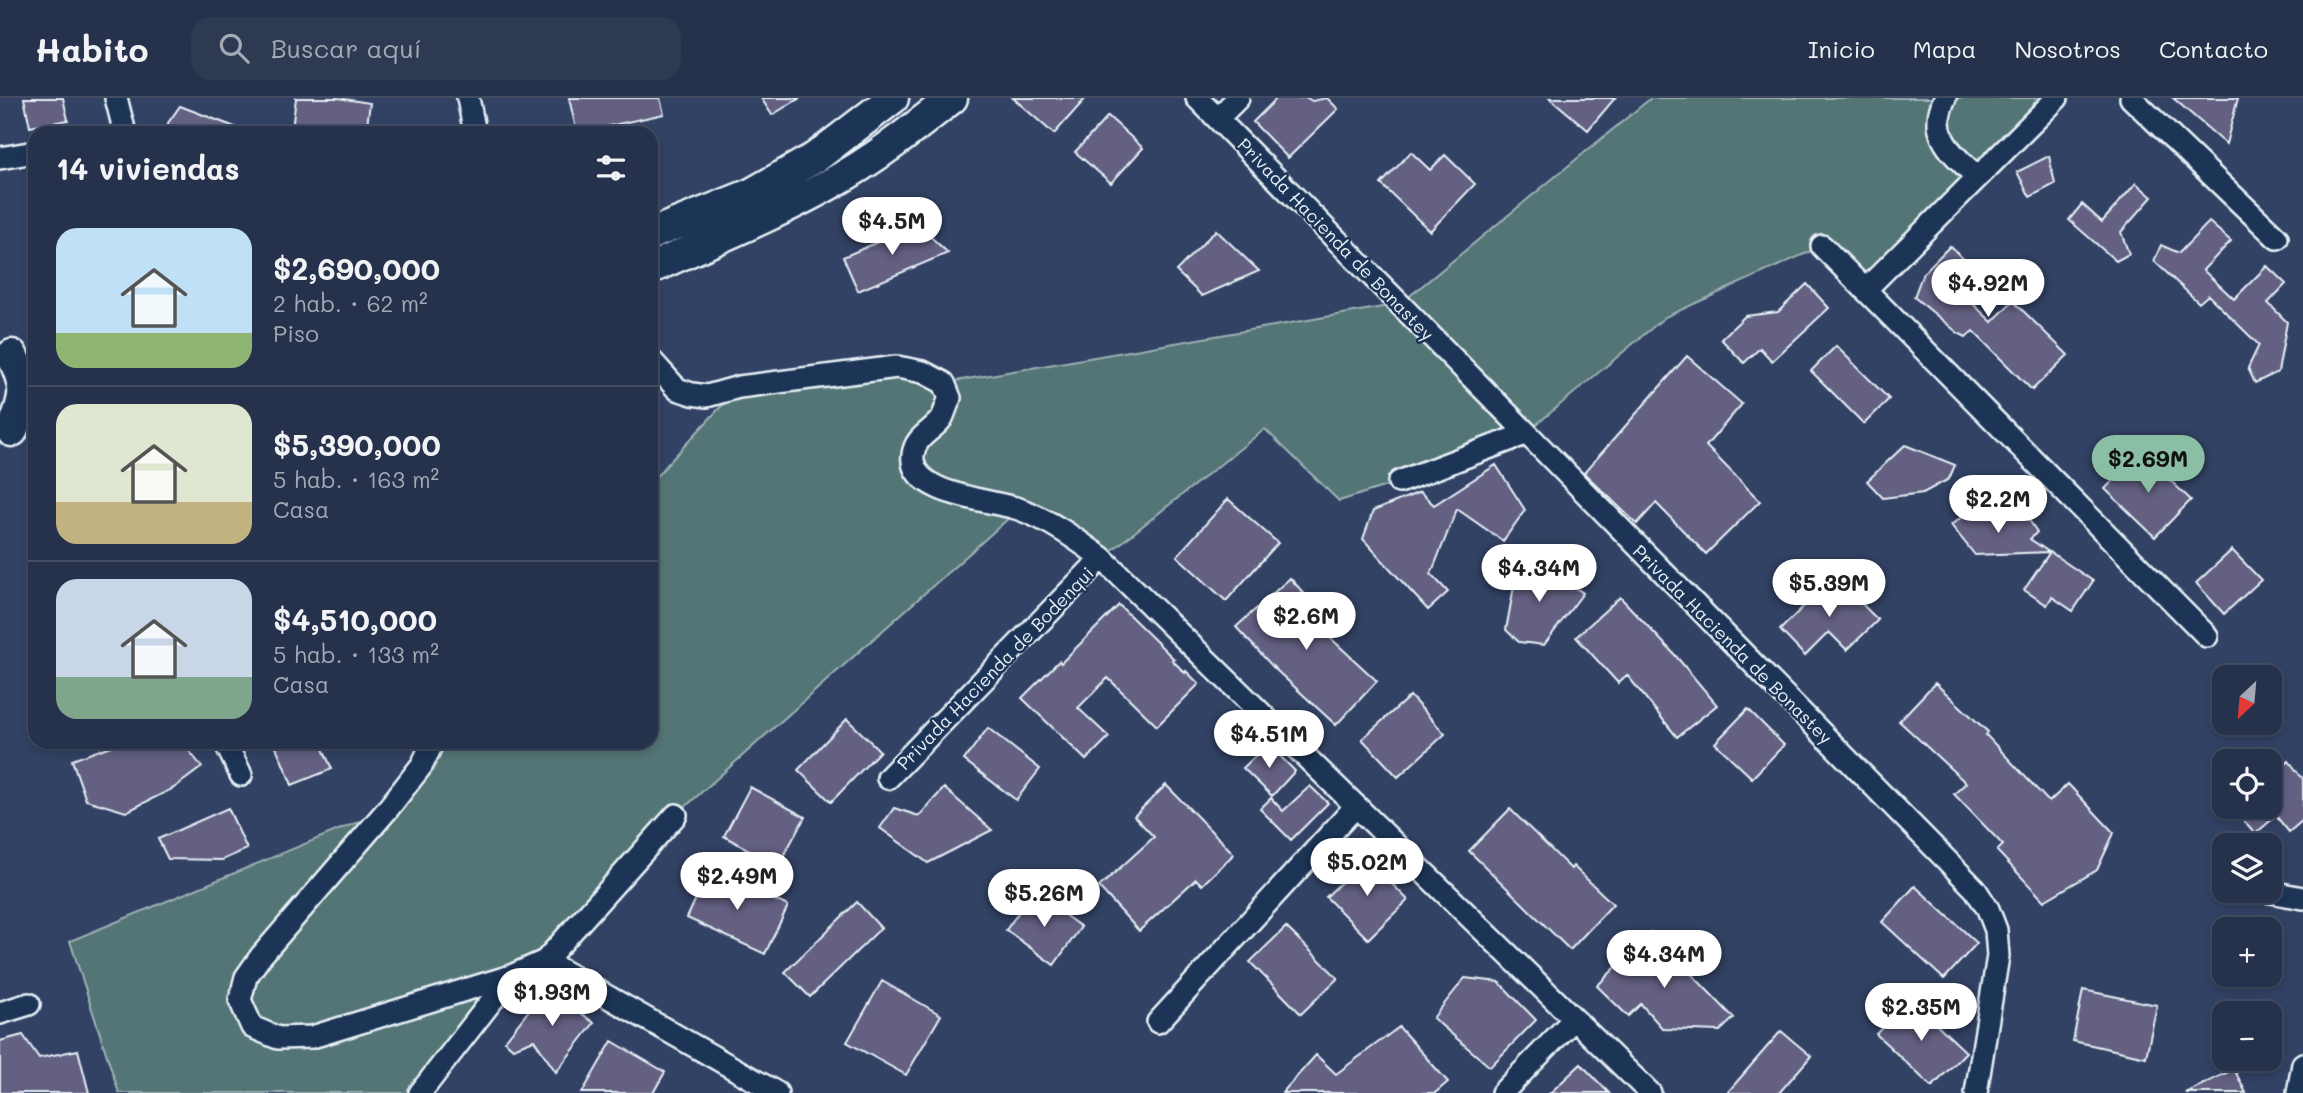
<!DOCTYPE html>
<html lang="es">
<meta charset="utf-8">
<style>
:root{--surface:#26324b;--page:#2e3a52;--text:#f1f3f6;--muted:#a4aab5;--line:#424d63;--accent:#8abfa5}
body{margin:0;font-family:Mali,sans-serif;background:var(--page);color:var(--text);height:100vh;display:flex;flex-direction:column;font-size:26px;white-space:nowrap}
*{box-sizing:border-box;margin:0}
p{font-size:23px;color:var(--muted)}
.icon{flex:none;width:38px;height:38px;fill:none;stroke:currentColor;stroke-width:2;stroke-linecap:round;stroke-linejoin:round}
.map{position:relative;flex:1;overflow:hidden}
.side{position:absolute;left:28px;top:28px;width:630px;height:623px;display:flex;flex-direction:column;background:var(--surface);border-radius:21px;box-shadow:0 4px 10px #0003,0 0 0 2px var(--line)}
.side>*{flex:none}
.needle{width:46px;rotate:206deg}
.controls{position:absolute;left:2212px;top:567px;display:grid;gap:14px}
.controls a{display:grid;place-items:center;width:70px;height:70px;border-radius:14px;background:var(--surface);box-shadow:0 4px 10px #0003,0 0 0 2px var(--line);font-size:35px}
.price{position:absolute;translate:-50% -60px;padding:0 16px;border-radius:24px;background:#fff;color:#222;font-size:23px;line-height:46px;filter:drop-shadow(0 2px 4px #0008)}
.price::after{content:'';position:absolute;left:50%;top:42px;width:21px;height:16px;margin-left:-10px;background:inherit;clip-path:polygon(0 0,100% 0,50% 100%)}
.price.active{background:var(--accent);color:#111}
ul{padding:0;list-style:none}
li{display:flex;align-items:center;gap:21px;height:175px;padding:0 28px}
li+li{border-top:2px solid var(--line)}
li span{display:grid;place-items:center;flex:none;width:196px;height:140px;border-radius:21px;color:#555}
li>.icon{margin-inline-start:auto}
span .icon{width:84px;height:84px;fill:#fffc;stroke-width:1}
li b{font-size:30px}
h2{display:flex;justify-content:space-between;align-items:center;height:84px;padding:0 28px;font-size:30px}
header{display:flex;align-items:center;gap:42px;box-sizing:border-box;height:98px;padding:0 35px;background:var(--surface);border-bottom:2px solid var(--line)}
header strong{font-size:33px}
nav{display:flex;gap:38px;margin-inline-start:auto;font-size:24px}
.search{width:490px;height:63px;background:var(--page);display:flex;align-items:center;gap:18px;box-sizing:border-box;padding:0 24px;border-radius:21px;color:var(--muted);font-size:26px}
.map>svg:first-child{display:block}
.green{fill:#537474;stroke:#9eb2b6;stroke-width:2}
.building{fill:#636182;stroke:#e8f1f8;stroke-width:2}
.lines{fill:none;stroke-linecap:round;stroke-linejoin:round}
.street-casing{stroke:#e8f1f8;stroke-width:26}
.secondary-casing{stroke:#e8f1f8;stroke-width:35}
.street{stroke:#1d3557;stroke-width:21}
.secondary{stroke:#1d3557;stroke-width:30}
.labels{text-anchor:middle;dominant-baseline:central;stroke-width:5;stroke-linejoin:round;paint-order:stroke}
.street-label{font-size:18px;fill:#e8f1f8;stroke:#1d3557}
</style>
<header>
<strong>Habito</strong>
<div class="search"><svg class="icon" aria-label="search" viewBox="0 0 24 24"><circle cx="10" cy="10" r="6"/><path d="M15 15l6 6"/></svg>Buscar aquí</div>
<nav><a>Inicio</a><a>Mapa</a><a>Nosotros</a><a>Contacto</a></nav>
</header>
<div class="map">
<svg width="2303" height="995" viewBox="0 0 2303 995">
<rect width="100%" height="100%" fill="#324264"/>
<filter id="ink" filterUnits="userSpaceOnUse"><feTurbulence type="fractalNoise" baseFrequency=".0143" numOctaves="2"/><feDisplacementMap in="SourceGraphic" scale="14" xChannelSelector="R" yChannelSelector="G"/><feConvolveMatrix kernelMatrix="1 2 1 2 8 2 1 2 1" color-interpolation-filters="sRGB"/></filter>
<g filter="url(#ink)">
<path class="green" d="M1651,0H2057L1866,191L1822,148L1665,219L1525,336L1399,384L1339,403L1265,331L1102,460L1019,411L676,717L545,863L511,878L420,995H119L70,843L387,712L433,644H651V384L739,289L897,269L944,285L1400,206Z"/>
<path class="building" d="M24,0H63L68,22L30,29Z
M296,0H338L370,5L366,35H312L292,31Z
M569,0H660L664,16L577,35Z
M761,0H800L772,17Z
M1013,0H1086L1054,36Z
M1277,0H1307L1312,3L1327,0L1338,11L1288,60L1253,24Z
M1550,0H1615L1588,32Z
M2173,0H2238L2226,46Z
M180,8L248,34V35H169L168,25Z
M1108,18L1143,50L1111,85L1075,54Z
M1411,54L1430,72L1445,57L1475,86L1430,133L1381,86Z
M2049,58L2055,86L2030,99L2017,74Z
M2136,85L2152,99L2121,134L2129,156L2116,163L2069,122L2082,106L2102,124Z
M2209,124L2231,143L2203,172L2234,201L2267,168L2286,186L2268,205L2287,224L2278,274L2255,285L2248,270L2259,247L2208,197L2199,205L2154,163L2161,147L2179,155Z
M918,127L948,155L858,193L843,159Z
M1216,132L1259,173L1202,198L1176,173Z
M1950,148L1987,184L1969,202L1992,224L2013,203L2068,257L2032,292L1973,233L1966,239L1958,235L1914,199L1923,175Z
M1807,186L1829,210L1772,263L1760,250L1744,265L1721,241L1745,218L1778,214Z
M1836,248L1889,301L1864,326L1811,273Z
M1687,258L1742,306L1706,348L1760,403L1706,456L1656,405L1637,426L1584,375Z
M1905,347L1955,367L1949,381L1923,395L1883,400L1867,383Z
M2140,354L2191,402L2155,439L2105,391Z
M1496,367L1525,412L1503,443L1457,411L1431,476L1448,494L1428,512L1363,441L1373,413L1420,394L1434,407Z
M1228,401L1278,445L1226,503L1177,458Z
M1962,419H2027L2037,434L2030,441L2049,454L1975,457L1951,427Z
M2232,452L2261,482L2224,516L2196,485Z
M2050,454L2093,483L2073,513L2052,499L2047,507L2024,492Z
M1538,462L1583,495L1544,547L1519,544L1506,532L1517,472Z
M1834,478L1878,522L1847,552L1829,534L1805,558L1780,532Z
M1290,480L1332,526L1324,534L1377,583L1336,627L1275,571L1236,529Z
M1620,499L1675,557L1717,607L1677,639L1627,577L1618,585L1576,539Z
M1119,507L1174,561L1172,562L1185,575L1186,573L1199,586L1157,628L1108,580L1078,610L1109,639L1086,662L1022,600L1059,563L1061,565Z
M1935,585L1988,634L1986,637L2049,704L2068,686L2114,735L2097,772L2044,803L1997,753L2003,747L1954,696L1966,685L1899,623Z
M1410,598L1445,636L1398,679L1362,641Z
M1748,611L1784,647L1752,680L1715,645Z
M847,621L880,653L831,704L798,672Z
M988,630L1040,671L1016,702L964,662Z
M122,644H182L202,669L174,690L126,714L86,702L72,662Z
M288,644H320L332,671L292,687L276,649Z
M1268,646L1295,673L1272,698L1243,670Z
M2289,663L2303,681V722L2289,734L2276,718L2255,736L2231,709H2270V679Z
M1166,687L1234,756L1202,787L1196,781L1139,833L1099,789L1154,739L1134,718Z
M1310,688L1328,705L1291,742L1260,711L1271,700L1283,713Z
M750,689L805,719L778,768L724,738Z
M944,690L992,732L928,765L880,730L894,710L919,718Z
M228,710L247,751L222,762L168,761L158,741Z
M1510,711L1571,771L1573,768L1613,806L1570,852L1469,753Z
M1366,760L1408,802L1368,841L1326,799Z
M709,772L788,808L765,856L687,820Z
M1915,788L1977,845L1944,881L1882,824Z
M1033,794L1081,829L1054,867L1006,832Z
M857,804L881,830L810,899L785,874Z
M1286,829L1338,880L1301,916L1250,864Z
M1651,834L1734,920L1720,933L1663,931L1641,906L1628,918L1597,888Z
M1465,880L1499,884L1536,922L1490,969L1433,920Z
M882,883L941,917L906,977L847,944Z
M547,889L594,925L556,974L534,942L513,950L505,943Z
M2083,892L2157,907L2146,959L2073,943Z
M1910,901L1966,954L1932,989L1876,936Z
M1399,929L1448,984L1435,995H1282L1316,957L1336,976Z
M1781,933L1811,958L1779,995H1727Z
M23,937L39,960L78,952L89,995H0V943Z
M612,943L665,974L653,995H582Z
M1581,966L1609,995H1550Z
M2234,971L2246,995H2185Z"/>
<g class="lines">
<g class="street-casing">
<path id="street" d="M116,0L125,35
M468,0L475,35
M1197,0L1975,791L1988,811L1996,832L1998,858L1976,995
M1945,0C1927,37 1952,55 1977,79
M2131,0L2277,140
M1218,20L1238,0
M0,60L35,54
M1822,148L2207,538
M1866,191L2057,0
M651,262L677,291L692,296L707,298L739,289L897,269L923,274L944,285L950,300C947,306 945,314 942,320C933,333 915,338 913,357C908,397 993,402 1019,411C1050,422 1076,441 1102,460L1650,995
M1399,384L1525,336
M225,644L241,677
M433,644L422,667L387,712L261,858L246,879L240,902L252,929L278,940L312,939L511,878L545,863L777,995
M888,680L1102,460
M2265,793L2303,800
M545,863L676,717
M0,915L29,906
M1158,924L1356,708
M420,995L511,878
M1502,995L1573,922
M2298,995L2303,966"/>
</g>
<g class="secondary-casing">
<path id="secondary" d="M651,136L751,96L816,59L893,0
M651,170C711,143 773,118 830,86C874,62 913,31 952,0
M12,257C28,291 26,298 12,333"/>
</g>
<use href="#street" class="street"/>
<use href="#secondary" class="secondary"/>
</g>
</g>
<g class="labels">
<g class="street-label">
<text transform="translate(1336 141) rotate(46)">Privada Hacienda de Bonastey</text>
<text transform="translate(1733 546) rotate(45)">Privada Hacienda de Bonastey</text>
<text transform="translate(995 570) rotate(-46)">Privada Hacienda de Bodenqui</text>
</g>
</g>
</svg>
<div class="controls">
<a><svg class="needle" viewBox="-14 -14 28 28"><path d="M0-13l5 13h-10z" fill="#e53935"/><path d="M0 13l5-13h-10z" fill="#a4aab5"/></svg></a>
<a><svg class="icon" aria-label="locate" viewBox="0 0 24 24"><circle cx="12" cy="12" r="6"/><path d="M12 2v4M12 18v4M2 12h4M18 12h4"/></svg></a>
<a><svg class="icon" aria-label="layers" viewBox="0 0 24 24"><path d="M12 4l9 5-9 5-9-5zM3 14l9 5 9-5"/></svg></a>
<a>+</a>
<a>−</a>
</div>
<b class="price" style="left:892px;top:159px">$4.5M</b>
<b class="price" style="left:1988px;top:221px">$4.92M</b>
<b class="price active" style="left:2148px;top:397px">$2.69M</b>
<b class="price" style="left:1998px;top:437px">$2.2M</b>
<b class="price" style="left:1539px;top:506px">$4.34M</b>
<b class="price" style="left:1829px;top:521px">$5.39M</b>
<b class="price" style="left:1306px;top:554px">$2.6M</b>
<b class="price" style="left:1269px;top:672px">$4.51M</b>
<b class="price" style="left:1367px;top:800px">$5.02M</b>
<b class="price" style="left:737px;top:814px">$2.49M</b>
<b class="price" style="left:1044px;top:831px">$5.26M</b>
<b class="price" style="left:1664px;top:892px">$4.34M</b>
<b class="price" style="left:552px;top:930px">$1.93M</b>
<b class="price" style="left:1921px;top:945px">$2.35M</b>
<section class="side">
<h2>14 viviendas<svg class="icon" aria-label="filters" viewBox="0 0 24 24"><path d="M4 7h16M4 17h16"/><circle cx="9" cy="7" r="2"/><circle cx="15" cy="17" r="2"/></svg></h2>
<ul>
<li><span style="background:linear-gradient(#bfe0f5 75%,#8fb573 0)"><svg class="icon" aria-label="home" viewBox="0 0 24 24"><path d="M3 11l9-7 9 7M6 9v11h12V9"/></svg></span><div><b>$2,690,000</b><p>2 hab. · 62 m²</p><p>Piso</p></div></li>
<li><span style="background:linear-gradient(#dfe7d0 70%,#c2b280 0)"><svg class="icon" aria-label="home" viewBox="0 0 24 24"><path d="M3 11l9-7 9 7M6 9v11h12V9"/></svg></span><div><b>$5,390,000</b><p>5 hab. · 163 m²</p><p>Casa</p></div></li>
<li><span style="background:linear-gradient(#c9d6e8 70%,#7fa58c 0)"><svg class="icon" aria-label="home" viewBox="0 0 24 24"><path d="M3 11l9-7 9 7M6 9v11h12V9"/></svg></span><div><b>$4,510,000</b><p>5 hab. · 133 m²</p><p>Casa</p></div></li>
</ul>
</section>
</div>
